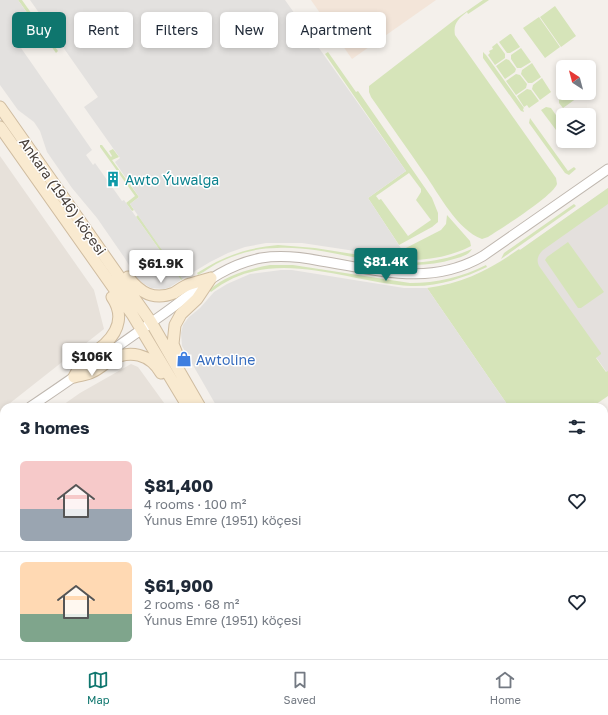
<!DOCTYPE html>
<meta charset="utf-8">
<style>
:root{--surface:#fff;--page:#f6f6f7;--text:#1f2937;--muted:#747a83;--line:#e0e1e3;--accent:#0f766e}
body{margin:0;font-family:"Golos Text",sans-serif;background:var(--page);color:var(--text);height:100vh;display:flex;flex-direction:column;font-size:15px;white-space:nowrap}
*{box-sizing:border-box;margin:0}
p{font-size:13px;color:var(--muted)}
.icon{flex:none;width:22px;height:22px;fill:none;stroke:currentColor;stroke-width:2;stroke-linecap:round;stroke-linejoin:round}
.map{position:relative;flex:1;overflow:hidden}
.panel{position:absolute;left:0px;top:403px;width:608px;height:256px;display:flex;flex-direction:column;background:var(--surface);border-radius:12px 12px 0 0;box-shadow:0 2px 6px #0003}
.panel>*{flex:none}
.hud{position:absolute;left:12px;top:12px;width:400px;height:36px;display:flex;gap:8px}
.needle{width:26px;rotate:324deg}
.tools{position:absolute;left:556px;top:60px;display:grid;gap:8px}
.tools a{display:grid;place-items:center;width:40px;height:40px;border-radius:6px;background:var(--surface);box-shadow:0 2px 6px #0003;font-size:20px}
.price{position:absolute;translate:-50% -34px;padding:0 9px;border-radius:4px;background:#fff;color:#222;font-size:13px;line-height:26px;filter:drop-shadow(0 1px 2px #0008)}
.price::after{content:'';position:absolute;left:50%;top:24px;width:12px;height:9px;margin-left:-6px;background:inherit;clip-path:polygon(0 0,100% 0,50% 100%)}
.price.on{background:var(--accent);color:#fff}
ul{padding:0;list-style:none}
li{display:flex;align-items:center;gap:12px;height:100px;padding:0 20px}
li+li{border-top:1px solid var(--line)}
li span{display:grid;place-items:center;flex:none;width:112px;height:80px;border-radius:6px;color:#555}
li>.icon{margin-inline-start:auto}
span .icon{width:48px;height:48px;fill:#fffc;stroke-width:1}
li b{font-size:17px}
h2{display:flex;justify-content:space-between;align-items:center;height:48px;padding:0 20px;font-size:17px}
.pill{padding:0 14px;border-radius:6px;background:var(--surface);box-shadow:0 2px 6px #0003;font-size:14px;line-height:36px}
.pill.on{background:var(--accent);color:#fff}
.menu{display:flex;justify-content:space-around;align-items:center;height:56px;border-top:1px solid var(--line);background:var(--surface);font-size:11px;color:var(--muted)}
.menu a{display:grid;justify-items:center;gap:2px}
.menu .on{color:var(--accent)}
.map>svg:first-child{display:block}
.residential{fill:#e7e1da}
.commercial{fill:#f3e5d9}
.industrial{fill:#e4e0dd}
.green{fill:#d6e4b9;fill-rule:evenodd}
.parking{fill:#e3e1df}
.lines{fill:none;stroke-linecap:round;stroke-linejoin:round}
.tertiary-casing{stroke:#bfb7af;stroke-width:11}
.secondary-casing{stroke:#cfbca0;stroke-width:13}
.tertiary{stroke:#fff;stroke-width:9}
.secondary{stroke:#f9ead0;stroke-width:11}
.labels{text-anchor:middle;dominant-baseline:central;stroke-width:3;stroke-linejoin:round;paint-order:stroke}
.culture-label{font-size:14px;fill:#0d838f;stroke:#fff;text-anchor:start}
.street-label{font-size:14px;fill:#48403a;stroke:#fff}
.shop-label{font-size:14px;fill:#366cbe;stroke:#fff;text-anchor:start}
</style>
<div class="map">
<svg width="608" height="659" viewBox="0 0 608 659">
<rect width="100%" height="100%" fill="#f4f0eb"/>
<path class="residential" d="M0,156L94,290L104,329L0,411Z
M131,364L138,367L167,407H60L80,393Z
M0,502L4,508V625L0,628Z
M199,655H314L317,659H202Z"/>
<path class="commercial" d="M311,0H436L352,59Z"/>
<path class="industrial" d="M608,188V374L520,250Z"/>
<path class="green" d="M18,0H22L58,51L56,53Z
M483,0H489L468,14L467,12C458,19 453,24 455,35L556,178L557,184C553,196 502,228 488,237L482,239C457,230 439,194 424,173C407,148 389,123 371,97L369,92V86L457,18Z
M555,6L576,36L561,47L540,17Z
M539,17L560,47L545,58L523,28Z
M510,34H511L520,47L510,53H507L499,42Z
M497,43L505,54V58L495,65L488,55L490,53L489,51L493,49L492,47Z
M521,48L531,62L521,68H517L511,59V55Z
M328,52L356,92L358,91L432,198L438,213V222L432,227L399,245L368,198L406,171L325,54ZM409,173L421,189V192L416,200L431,220L408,236L381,199L379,200L376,196Z
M483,52L486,55L524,108L523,109L524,112L521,111L483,58Z
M506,59L509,60L516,69L515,72L505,79L496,66Z
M532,63L541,77L532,83H528L521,74L522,70Z
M516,74L520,75L527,84L526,88L516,95L506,81Z
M542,78L551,92L540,100L532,89L533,85Z
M527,89L531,90L539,101L529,108L527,105L524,107L517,96Z
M567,93H584L563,108L559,103V100Z
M546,107L551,108L563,125L556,130L541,110Z
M530,118L568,171L574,167L576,169L569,175L565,173L529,123Z
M100,145H102L111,157L112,156L109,151L113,149L119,157L112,160L139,197L130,204L134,210L132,211L126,203L135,196L100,147Z
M608,188V204L543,250C538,255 536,260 539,266L601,353V354L596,358L606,372L608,371V396L592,407H509L427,288C464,283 489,270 519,249L520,250Z
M574,204L576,206L501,259L504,253Z
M138,215L183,279L181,280L136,217Z
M447,215L470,241L471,246C452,256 431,260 409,260L402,250L441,230L446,224Z
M568,242L604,292L581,308H578L545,260L547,257Z
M278,245L315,248L410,263C432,262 452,258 472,249C469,255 461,257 454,259C395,278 337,245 277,248C258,248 239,253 222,261C213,265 206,271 198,275L197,273C224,256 246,248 278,245Z
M270,265H293L410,283C437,283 462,277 486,265L487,267C464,278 437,287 411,286C343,282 272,244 211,292L209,290C226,275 248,269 270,265Z"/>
<path class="parking" d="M0,0H18L32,20L12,35L92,150L86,155L93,165L95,163L122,201L124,200L181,280L170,287L164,289L151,288L141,282L137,278L124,257L97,218L72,188L47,152L40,131L34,122L18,110L0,85Z
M30,0H285L406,171L368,198L408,259L302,243H266L245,247L228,253L210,262L182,279L130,204L139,197L115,162L120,158L84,107L98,97Z
M281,270H292L404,288H427L509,407H217L182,346L181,333L183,325L189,317L200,308L214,292L227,284L250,274Z
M604,545L608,550V659H362L359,655H604Z"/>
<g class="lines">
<g class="tertiary-casing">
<path id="tertiary" d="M30,407C75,377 118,346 162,315C195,292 219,266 261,258C281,255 301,257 321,261C377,270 430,287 483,256L608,169
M0,428L4,425"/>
</g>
<g class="secondary-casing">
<path id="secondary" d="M0,107L151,322L200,407
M0,127L132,314L188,407
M128,277C140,293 154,301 174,293C179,290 184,286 190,284C197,282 204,280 211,278
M179,359L173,344L175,325L181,314L197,299L211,278
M74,377C80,375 87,375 92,372C99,369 104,364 110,360C130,349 150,354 161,373
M74,377C77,372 80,365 83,360C89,354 99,350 105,344C120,330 123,313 112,297
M330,655L332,659
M345,655L347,659"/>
</g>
<use href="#tertiary" class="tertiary"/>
<use href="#secondary" class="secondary"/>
</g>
<defs>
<g id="building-bare" transform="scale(1.2)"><path d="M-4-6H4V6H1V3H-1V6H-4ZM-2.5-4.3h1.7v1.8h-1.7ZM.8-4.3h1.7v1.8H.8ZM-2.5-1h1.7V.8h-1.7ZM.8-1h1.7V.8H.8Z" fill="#0f9aa8" stroke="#fff" stroke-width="2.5" paint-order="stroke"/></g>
<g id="shop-bare" transform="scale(1.2)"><path d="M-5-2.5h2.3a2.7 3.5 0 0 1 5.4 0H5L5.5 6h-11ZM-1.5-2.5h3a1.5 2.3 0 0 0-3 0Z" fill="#3f7fe0" stroke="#fff" stroke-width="2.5" paint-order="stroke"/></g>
</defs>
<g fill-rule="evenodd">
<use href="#building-bare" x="113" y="179"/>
<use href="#shop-bare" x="184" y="359"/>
</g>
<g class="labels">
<g class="culture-label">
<text x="125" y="179">Awto Ýuwalga</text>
</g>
<g class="street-label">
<text transform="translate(63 196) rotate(55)">Ankara (1946) köçesi</text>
</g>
<g class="shop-label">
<text x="196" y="359">Awtoline</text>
</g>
</g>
</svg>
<div class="tools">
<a><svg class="needle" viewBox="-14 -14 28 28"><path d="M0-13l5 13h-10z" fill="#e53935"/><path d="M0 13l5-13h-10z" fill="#747a83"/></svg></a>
<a><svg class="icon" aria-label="layers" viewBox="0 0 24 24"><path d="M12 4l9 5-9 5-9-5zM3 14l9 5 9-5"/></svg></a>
</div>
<b class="price on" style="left:386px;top:282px">$81.4K</b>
<b class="price" style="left:161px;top:284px">$61.9K</b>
<b class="price" style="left:92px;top:377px">$106K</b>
<div class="hud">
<a class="pill on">Buy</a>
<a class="pill">Rent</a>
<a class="pill">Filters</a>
<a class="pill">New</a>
<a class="pill">Apartment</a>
</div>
<section class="panel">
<h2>3 homes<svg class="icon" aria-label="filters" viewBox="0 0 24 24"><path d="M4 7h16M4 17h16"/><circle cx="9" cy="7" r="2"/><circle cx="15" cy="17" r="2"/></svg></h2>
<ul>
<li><span style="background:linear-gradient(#f6c9c9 60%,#9aa5b1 0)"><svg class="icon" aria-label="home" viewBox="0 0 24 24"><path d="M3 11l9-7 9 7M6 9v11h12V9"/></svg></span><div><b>$81,400</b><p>4 rooms · 100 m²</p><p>Ýunus Emre (1951) köçesi</p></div><svg class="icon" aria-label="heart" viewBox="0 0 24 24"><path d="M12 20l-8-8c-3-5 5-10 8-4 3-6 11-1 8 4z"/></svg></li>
<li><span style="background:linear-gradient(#ffd9b3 65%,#7fa58c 0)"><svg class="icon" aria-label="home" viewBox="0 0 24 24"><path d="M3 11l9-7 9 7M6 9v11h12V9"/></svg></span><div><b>$61,900</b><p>2 rooms · 68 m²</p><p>Ýunus Emre (1951) köçesi</p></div><svg class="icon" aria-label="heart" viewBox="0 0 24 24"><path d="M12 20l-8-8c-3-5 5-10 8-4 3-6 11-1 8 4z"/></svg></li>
</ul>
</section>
</div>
<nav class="menu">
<a class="on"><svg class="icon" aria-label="map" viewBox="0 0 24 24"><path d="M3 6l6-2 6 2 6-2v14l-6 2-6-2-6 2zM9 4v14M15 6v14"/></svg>Map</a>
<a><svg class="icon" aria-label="saved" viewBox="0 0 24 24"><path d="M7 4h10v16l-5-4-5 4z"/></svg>Saved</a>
<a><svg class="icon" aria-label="home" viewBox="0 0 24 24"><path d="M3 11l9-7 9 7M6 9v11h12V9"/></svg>Home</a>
</nav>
